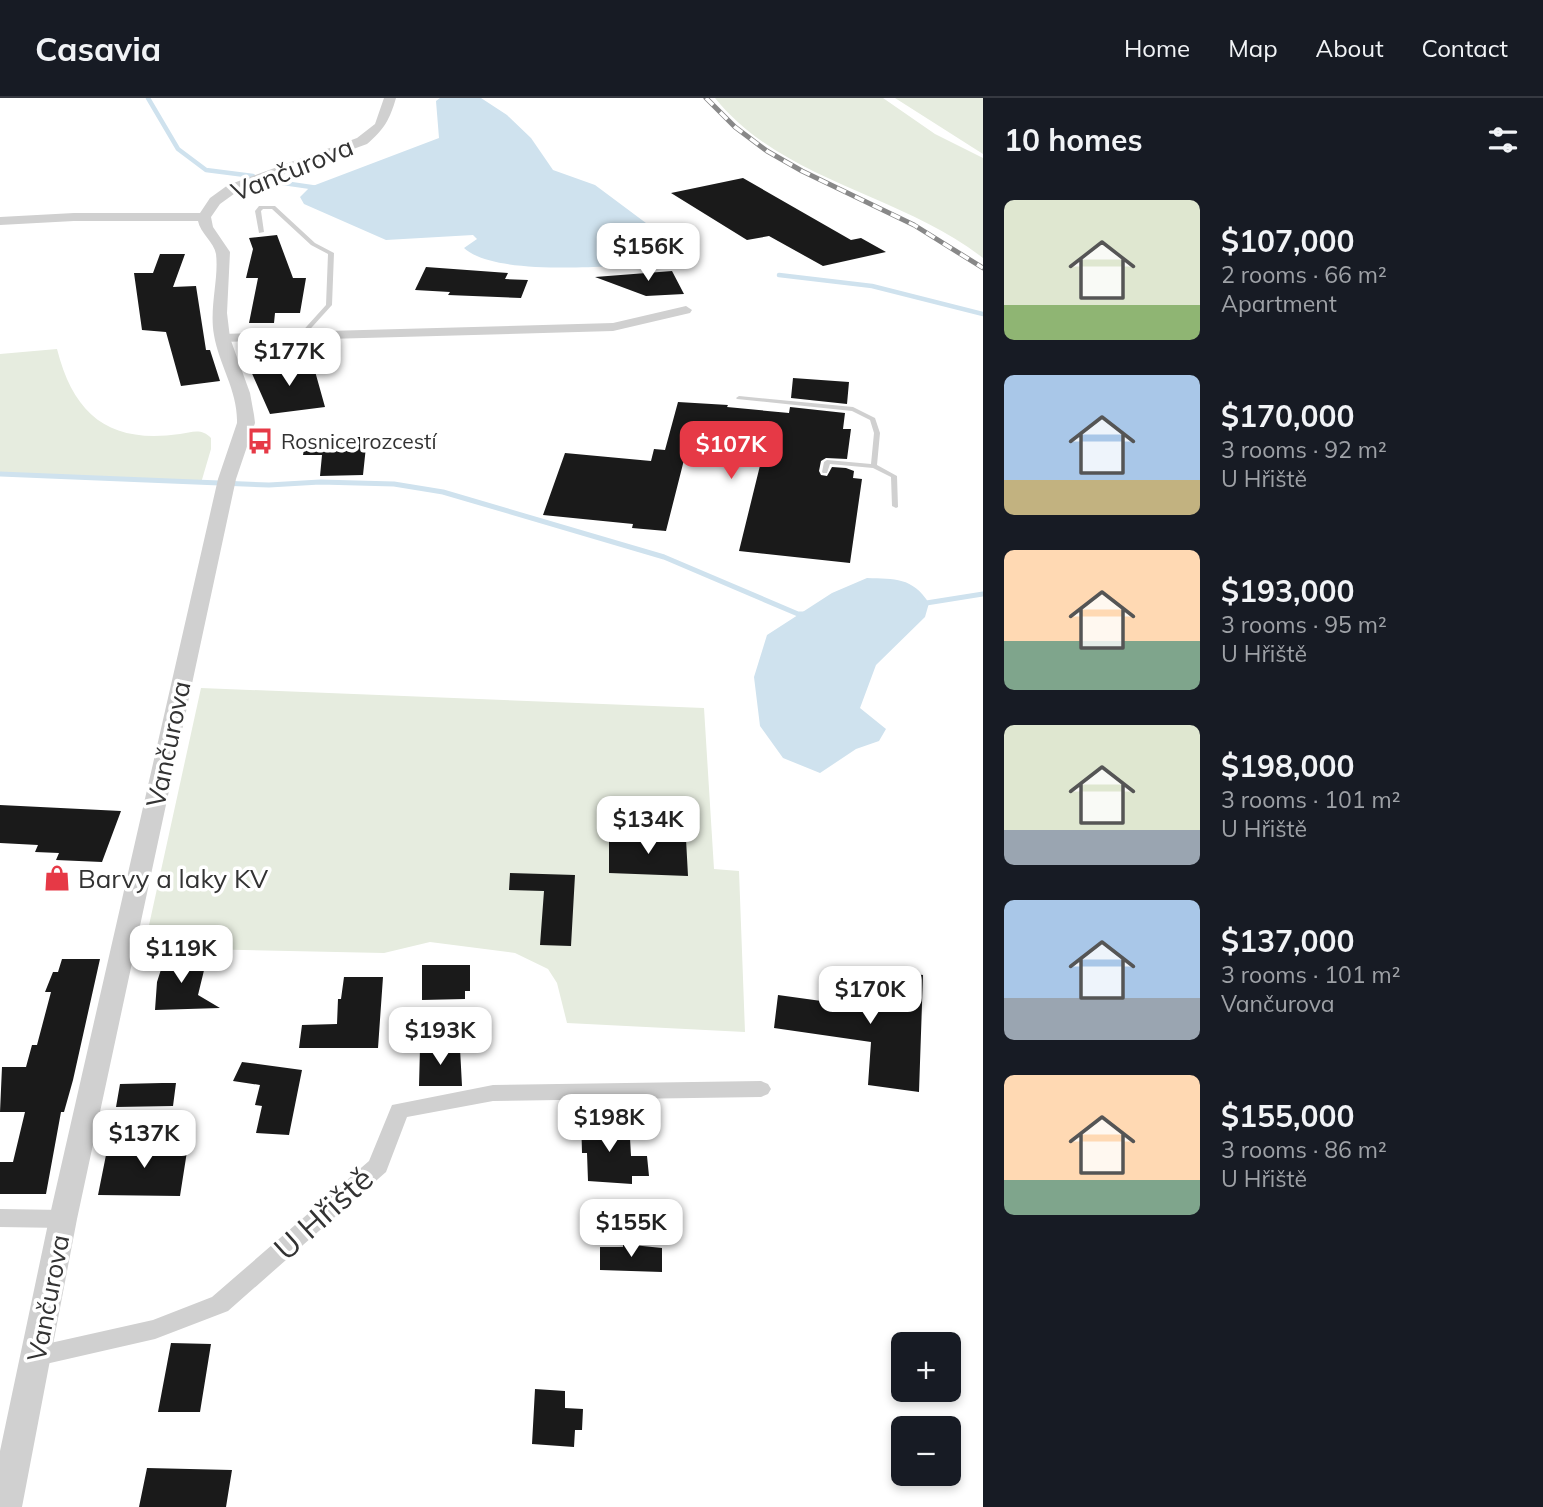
<!DOCTYPE html>
<meta charset="utf-8">
<style>
:root{--surface:#171b24;--page:#20242c;--text:#f1f3f6;--muted:#9ea1a6;--line:#363941;--accent:#e63946}
body{margin:0;font-family:Mulish,sans-serif;background:var(--page);color:var(--text);height:100vh;display:flex;flex-direction:column;font-size:26px;white-space:nowrap}
*{box-sizing:border-box;margin:0}
p{font-size:23px;color:var(--muted)}
.icon{flex:none;width:38px;height:38px;fill:none;stroke:currentColor;stroke-width:2;stroke-linecap:round;stroke-linejoin:round}
.map{position:relative;flex:1;overflow:hidden}
.side{display:flex;flex-direction:column;background:var(--surface);width:560px}
.side>*{flex:none}
.buttons{position:absolute;left:891px;top:1234px;display:grid;gap:14px}
.buttons a{display:grid;place-items:center;width:70px;height:70px;border-radius:10px;background:var(--surface);box-shadow:0 4px 10px #0003;font-size:35px}
.price{position:absolute;translate:-50% -60px;padding:0 16px;border-radius:14px;background:#fff;color:#222;font-size:23px;line-height:46px;filter:drop-shadow(0 2px 4px #0008)}
.price::after{content:'';position:absolute;left:50%;top:42px;width:21px;height:16px;margin-left:-10px;background:inherit;clip-path:polygon(0 0,100% 0,50% 100%)}
.price.on{background:var(--accent);color:#fff}
ul{padding:0;list-style:none}
li{display:flex;align-items:center;gap:21px;height:175px;padding:0 21px}
li span{display:grid;place-items:center;flex:none;width:196px;height:140px;border-radius:10px;color:#555}
li>.icon{margin-inline-start:auto}
span .icon{width:84px;height:84px;fill:#fffc;stroke-width:1}
li b{font-size:30px}
h2{display:flex;justify-content:space-between;align-items:center;height:84px;padding:0 21px;font-size:30px}
header{display:flex;align-items:center;gap:42px;box-sizing:border-box;height:98px;padding:0 35px;background:var(--surface);border-bottom:2px solid var(--line)}
header strong{font-size:33px}
nav{display:flex;gap:38px;margin-inline-start:auto;font-size:24px}
main{display:flex;flex:1;min-height:0}
.map>svg:first-child{display:block}
.green{fill:#e6ecdf}
.water{fill:#cfe2ee}
.lines{fill:none;stroke-linecap:round;stroke-linejoin:round}
.stream-far1{stroke:#cfe2ee;stroke-width:4.5}
.stream{stroke:#cfe2ee;stroke-width:5}
.building{fill:#1a1a1a}
.service{fill:#d0d0d0;fill-rule:evenodd}
.minor{fill:#d0d0d0;fill-rule:evenodd}
.tertiary{fill:#d0d0d0;fill-rule:evenodd}
.rail-casing{stroke:#888;stroke-width:5}
.rail{stroke:#fff;stroke-width:3.5;stroke-dasharray:10;stroke-linecap:butt}
.labels{text-anchor:middle;dominant-baseline:central;stroke-width:7;stroke-linejoin:round;paint-order:stroke}
.far-poi-label{font-size:21px;fill:#333;stroke:#fff;text-anchor:start}
.street-label{font-size:26px;fill:#333;stroke:#fff}
.poi-label{font-size:26px;fill:#333;stroke:#fff;text-anchor:start}
.near-street-label{font-size:32px;fill:#333;stroke:#fff}
</style>
<header>
<strong>Casavia</strong>
<nav><a>Home</a><a>Map</a><a>About</a><a>Contact</a></nav>
</header>
<main>
<div class="map">
<svg width="983" height="1409" viewBox="0 0 983 1409">
<rect width="100%" height="100%" fill="#fff"/>
<path class="green" d="M715,0H883L935,36L983,60V160C901,96 782,83 715,0Z
M895,0H983V56Z
M57,251C74,318 110,346 180,336C192,334 202,330 211,340V351L201,385L0,377V256Z
M201,590L704,610L714,771L739,773L745,934L567,925L557,885L548,871L515,855L430,844L384,855L144,850Z"/>
<path class="water" d="M440,0H481L507,17L531,40L553,72L595,87L650,128L673,150V156L660,165L645,167C603,168 494,178 464,150L477,141L473,137L386,142L304,106L300,99L310,89L439,40L436,3Z
M867,480C895,481 912,479 929,505L925,519L876,567L860,610L886,631L879,643L856,651L820,675L783,660L760,628L754,579L767,537L832,495Z"/>
<g class="lines">
<path class="stream-far1" d="M148,0L178,51L206,72L253,78
M263,82L318,90
M779,177L872,188L983,216"/>
<path class="stream" d="M0,376L269,387L320,384L394,386L443,394L664,459L798,516H807
M920,506L983,496"/>
</g>
<path class="building" d="M743,80L851,142L861,140L886,154L823,168L769,138L747,142L671,95Z
M277,137L293,180H306L300,215H275L274,225H249L258,180H246L253,151L249,140Z
M160,156H185L173,189L196,188L206,252H210L220,283L181,288L166,234L142,232L134,175H153Z
M426,169L508,175L505,181L528,182L521,200L448,197L450,194L415,192Z
M672,173L684,196L646,198L595,179Z
M313,266L325,309L270,316L250,271Z
M793,280L849,284L847,306L791,300Z
M678,304L728,307L727,309L789,315L790,309L845,315L843,331H851L847,361L826,360L821,363L819,373L821,377L827,378L832,369L846,370L854,373L853,380L862,381L850,465L739,453L767,339L714,334L711,356L686,354L666,433L632,430L633,426L543,417L565,355L651,363L654,351L665,352Z
M306,339H367L363,377L320,378L322,357H303Z
M0,707L121,713L102,764L56,762L59,755L35,754L38,747L0,745Z
M609,738L686,741L688,778L609,775Z
M510,775L575,777L571,848L540,847L544,793L509,792Z
M165,859L207,860L198,897L220,910L155,912L157,884Z
M62,861H100L73,982L64,1014H61L46,1096H0V1064H13L25,1014H0L2,969H26L32,947H37L51,894H45L53,874H58Z
M422,867H470V893H465V901L422,902Z
M875,871L923,877L919,994L868,987L871,944L774,930L778,897L872,910Z
M344,879H383L378,950H299L302,927L337,926L338,901H341Z
M420,950H460L462,988H419Z
M242,964L302,972L289,1037L256,1035L262,1008L255,1007L260,987L233,983Z
M162,985H176L173,1008L116,1009L120,986Z
M581,1017L608,1018L609,1040H630L631,1058H647L649,1078H632V1086L588,1083L587,1055H582Z
M108,1047H188L180,1098L98,1097Z
M623,1146L662,1150V1174L600,1172V1149H623Z
M171,1245L211,1246L200,1314H158Z
M535,1291L565,1293V1310L583,1311L582,1332H575L574,1349L532,1346Z
M147,1370L232,1372L226,1409H139Z"/>
<g class="lines">
<path class="service" d="M259,108H275L315,145L334,155L332,207L303,239L298,238L326,207L328,156L311,147L272,111H263L261,113L264,134L259,135L255,113Z
M739,298L853,309L875,320L880,335L877,367L897,378L898,409L896,410L892,408L891,379L873,370L830,366L827,375H823L822,374L824,364L827,362L871,366L874,335L870,322L852,313L737,301L736,300Z"/>
<path class="minor" d="M686,208L692,212L690,215L613,233L222,244L216,240L222,236L613,225Z
M761,983L768,986L771,991L768,996L761,999L493,1003L407,1019L386,1074L228,1213L155,1241L37,1268L29,1265L25,1258L29,1251L37,1248L153,1222L212,1199L369,1063L392,1007L493,987Z
M0,1111L63,1112L71,1115L74,1121L71,1127L63,1130L0,1129Z"/>
<path class="tertiary" d="M384,0H396C390,21 384,32 367,46L238,93L220,106L211,119L213,129L230,154L227,215L230,240L250,295L254,317L255,325L236,381L77,1121L22,1409H0V1353L49,1121L218,381L237,325C238,293 219,267 214,237C209,209 219,181 216,156C214,144 200,135 198,123H74L0,127V119L74,115H200L210,100L228,87L357,40L375,26Z"/>
<g class="rail-casing">
<path id="rail" d="M706,0L735,29L767,53L802,73L914,127L983,170"/>
</g>
<use href="#rail" class="rail"/>
</g>
<defs>
<g id="bus-bare" transform="scale(2.1)"><path d="M-5-6H5V4H4V6H2V4H-2V6H-4V4H-5ZM-3.5-4V0h7V-4ZM-3.5 1.2v1.5H-2V1.2ZM2 1.2v1.5H3.5V1.2Z" fill="#e63946" stroke="#fff" stroke-width="2.5" paint-order="stroke"/></g>
<g id="shop-bare" transform="scale(2.1)"><path d="M-5-2.5h2.3a2.7 3.5 0 0 1 5.4 0H5L5.5 6h-11ZM-1.5-2.5h3a1.5 2.3 0 0 0-3 0Z" fill="#e63946" stroke="#fff" stroke-width="2.5" paint-order="stroke"/></g>
</defs>
<g fill-rule="evenodd">
<use href="#bus-bare" x="260" y="343"/>
<use href="#shop-bare" x="57" y="780"/>
</g>
<g class="labels">
<g class="far-poi-label">
<text x="281" y="343">Rosnice rozcestí</text>
</g>
<g class="street-label">
<text transform="translate(292 71) rotate(-22)">Vančurova</text>
<text transform="translate(168 646) rotate(-78)">Vančurova</text>
<text transform="translate(48 1200) rotate(-79)">Vančurova</text>
</g>
<g class="poi-label">
<text x="78" y="780">Barvy a laky KV</text>
</g>
<g class="near-street-label">
<text transform="translate(323 1115) rotate(-42)">U Hřiště</text>
</g>
</g>
</svg>
<div class="buttons">
<a>+</a>
<a>−</a>
</div>
<b class="price" style="left:648px;top:185px">$156K</b>
<b class="price" style="left:289px;top:290px">$177K</b>
<b class="price on" style="left:731px;top:383px">$107K</b>
<b class="price" style="left:648px;top:758px">$134K</b>
<b class="price" style="left:181px;top:887px">$119K</b>
<b class="price" style="left:870px;top:928px">$170K</b>
<b class="price" style="left:440px;top:969px">$193K</b>
<b class="price" style="left:609px;top:1056px">$198K</b>
<b class="price" style="left:144px;top:1072px">$137K</b>
<b class="price" style="left:631px;top:1161px">$155K</b>
</div>
<section class="side">
<h2>10 homes<svg class="icon" aria-label="filters" viewBox="0 0 24 24"><path d="M4 7h16M4 17h16"/><circle cx="9" cy="7" r="2"/><circle cx="15" cy="17" r="2"/></svg></h2>
<ul>
<li><span style="background:linear-gradient(#dfe7d0 75%,#8fb573 0)"><svg class="icon" aria-label="home" viewBox="0 0 24 24"><path d="M3 11l9-7 9 7M6 9v11h12V9"/></svg></span><div><b>$107,000</b><p>2 rooms · 66 m²</p><p>Apartment</p></div></li>
<li><span style="background:linear-gradient(#a9c7e8 75%,#c2b280 0)"><svg class="icon" aria-label="home" viewBox="0 0 24 24"><path d="M3 11l9-7 9 7M6 9v11h12V9"/></svg></span><div><b>$170,000</b><p>3 rooms · 92 m²</p><p>U Hřiště</p></div></li>
<li><span style="background:linear-gradient(#ffd9b3 65%,#7fa58c 0)"><svg class="icon" aria-label="home" viewBox="0 0 24 24"><path d="M3 11l9-7 9 7M6 9v11h12V9"/></svg></span><div><b>$193,000</b><p>3 rooms · 95 m²</p><p>U Hřiště</p></div></li>
<li><span style="background:linear-gradient(#dfe7d0 75%,#9aa5b1 0)"><svg class="icon" aria-label="home" viewBox="0 0 24 24"><path d="M3 11l9-7 9 7M6 9v11h12V9"/></svg></span><div><b>$198,000</b><p>3 rooms · 101 m²</p><p>U Hřiště</p></div></li>
<li><span style="background:linear-gradient(#a9c7e8 70%,#9aa5b1 0)"><svg class="icon" aria-label="home" viewBox="0 0 24 24"><path d="M3 11l9-7 9 7M6 9v11h12V9"/></svg></span><div><b>$137,000</b><p>3 rooms · 101 m²</p><p>Vančurova</p></div></li>
<li><span style="background:linear-gradient(#ffd9b3 75%,#7fa58c 0)"><svg class="icon" aria-label="home" viewBox="0 0 24 24"><path d="M3 11l9-7 9 7M6 9v11h12V9"/></svg></span><div><b>$155,000</b><p>3 rooms · 86 m²</p><p>U Hřiště</p></div></li>
</ul>
</section>
</main>
